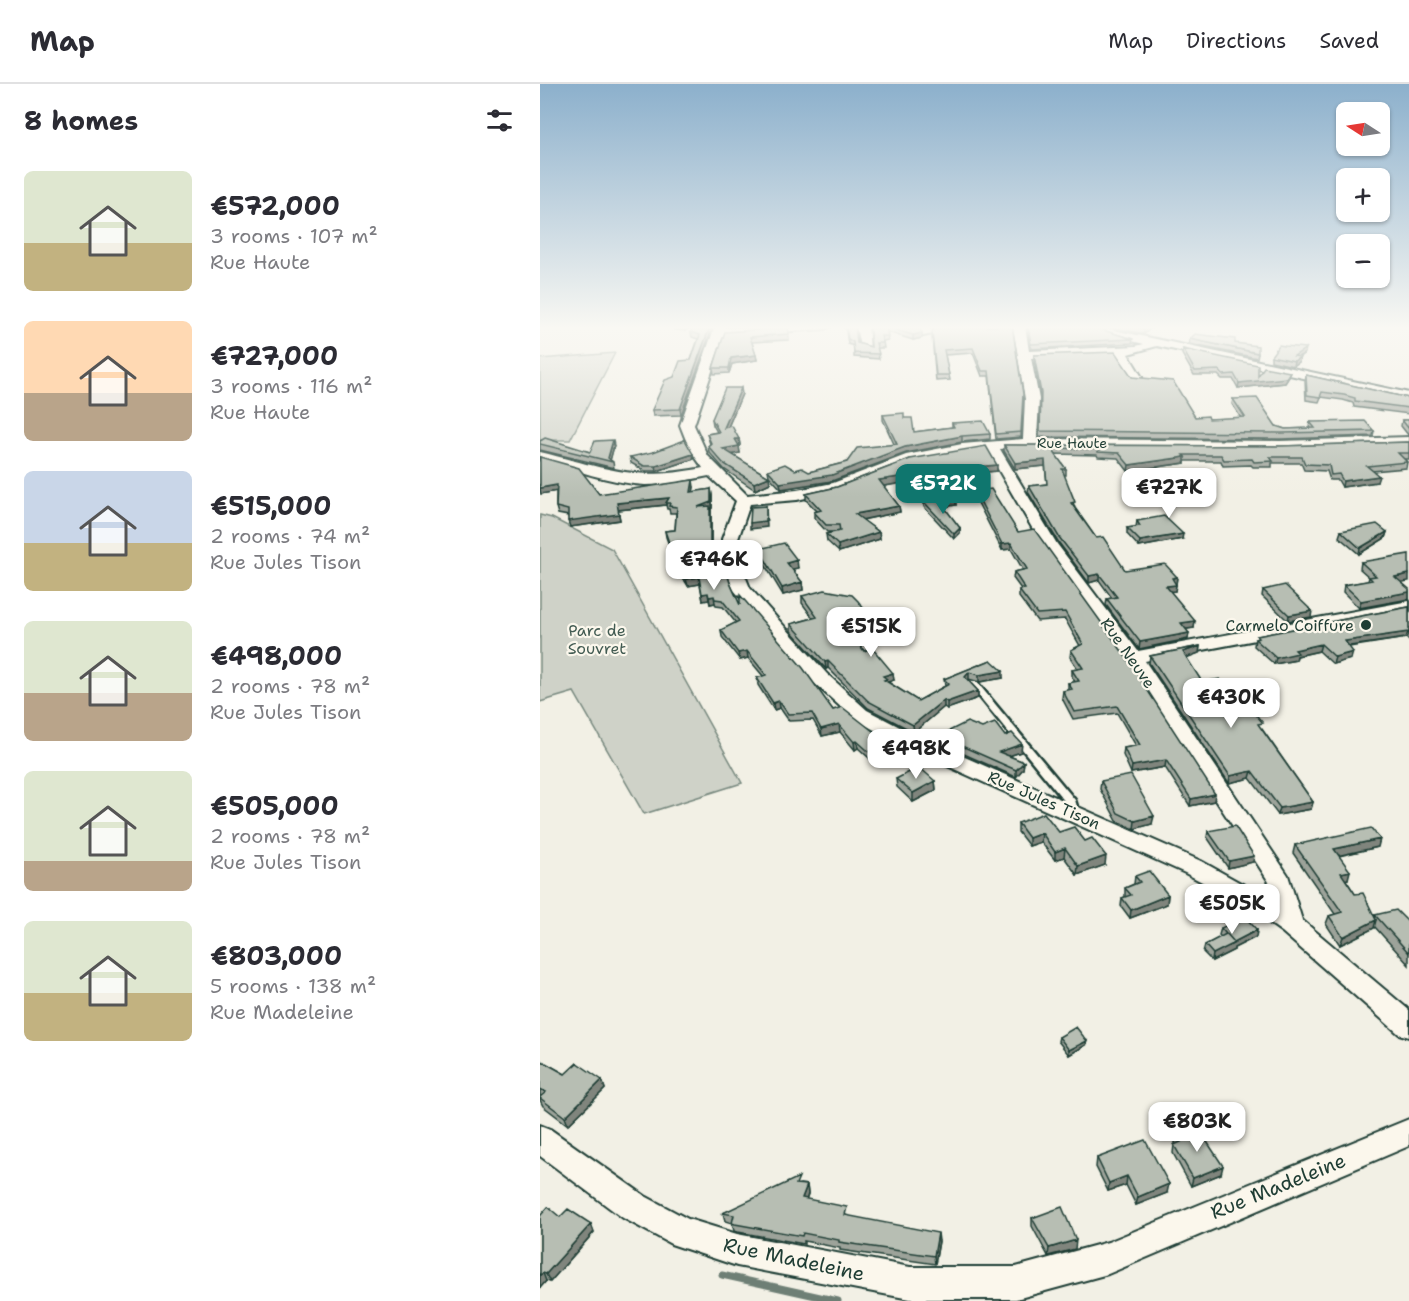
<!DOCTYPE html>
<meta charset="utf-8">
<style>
:root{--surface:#fff;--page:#f7f7f7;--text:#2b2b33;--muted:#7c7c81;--line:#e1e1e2;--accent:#0f766e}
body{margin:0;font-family:"Shantell Sans",sans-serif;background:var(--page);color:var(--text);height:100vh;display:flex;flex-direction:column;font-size:22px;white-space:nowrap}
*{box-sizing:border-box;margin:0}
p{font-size:20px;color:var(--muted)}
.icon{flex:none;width:33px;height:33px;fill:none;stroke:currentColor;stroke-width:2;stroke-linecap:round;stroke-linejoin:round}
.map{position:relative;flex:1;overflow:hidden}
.drawer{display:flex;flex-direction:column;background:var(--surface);width:540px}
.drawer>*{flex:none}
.needle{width:39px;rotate:282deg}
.buttons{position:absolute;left:796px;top:18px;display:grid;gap:12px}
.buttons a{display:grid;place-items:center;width:54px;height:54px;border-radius:9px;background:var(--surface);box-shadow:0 2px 4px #0004;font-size:30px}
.price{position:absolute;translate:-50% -51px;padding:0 14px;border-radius:12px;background:#fff;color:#222;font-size:20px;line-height:39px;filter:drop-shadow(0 2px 3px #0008)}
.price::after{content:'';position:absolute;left:50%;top:36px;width:18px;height:14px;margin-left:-9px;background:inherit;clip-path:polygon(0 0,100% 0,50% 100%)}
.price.current{background:var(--accent);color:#fff}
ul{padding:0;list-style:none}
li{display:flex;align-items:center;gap:18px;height:150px;padding:0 24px}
li span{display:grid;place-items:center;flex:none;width:168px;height:120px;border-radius:9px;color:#555}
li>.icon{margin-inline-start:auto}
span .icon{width:72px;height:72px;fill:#fffc;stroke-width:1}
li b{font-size:26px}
h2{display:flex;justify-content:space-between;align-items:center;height:72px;padding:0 24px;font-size:26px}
header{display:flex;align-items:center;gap:36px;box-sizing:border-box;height:84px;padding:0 30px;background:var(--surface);border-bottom:2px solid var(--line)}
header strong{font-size:28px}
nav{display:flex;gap:33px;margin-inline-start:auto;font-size:21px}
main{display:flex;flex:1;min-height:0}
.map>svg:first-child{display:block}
.green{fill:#cfd2c8;stroke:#77887e;stroke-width:1.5}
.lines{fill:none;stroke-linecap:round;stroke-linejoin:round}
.stream{stroke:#6e7f75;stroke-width:7}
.service-casing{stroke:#1f3d34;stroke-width:5}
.minor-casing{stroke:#1f3d34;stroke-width:4}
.service{fill:#fbf7ec;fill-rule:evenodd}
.minor{fill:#fbf7ec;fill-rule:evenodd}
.wall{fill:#9da39a;stroke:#1f3d34;stroke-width:1.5}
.shaded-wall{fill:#80857d;stroke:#1f3d34;stroke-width:1.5}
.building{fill:#b7beb3;stroke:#1f3d34;stroke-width:1.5}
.poi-dot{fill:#1f3d34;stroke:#fbf7ec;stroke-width:2}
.labels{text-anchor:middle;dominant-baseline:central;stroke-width:4.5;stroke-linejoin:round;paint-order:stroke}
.far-street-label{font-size:14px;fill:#1f3d34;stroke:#fbf7ec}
.poi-label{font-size:16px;fill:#1f3d34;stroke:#fbf7ec;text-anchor:end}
.park-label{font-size:16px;fill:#425b52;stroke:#fbf7ec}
.street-label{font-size:16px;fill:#1f3d34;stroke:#fbf7ec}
.near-street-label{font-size:20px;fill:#1f3d34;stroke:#fbf7ec}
</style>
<header>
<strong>Map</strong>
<nav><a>Map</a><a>Directions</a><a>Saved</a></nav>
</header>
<main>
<section class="drawer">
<h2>8 homes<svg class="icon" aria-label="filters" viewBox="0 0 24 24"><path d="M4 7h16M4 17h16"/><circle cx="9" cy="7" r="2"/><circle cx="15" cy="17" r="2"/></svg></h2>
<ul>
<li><span style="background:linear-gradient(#dfe7d0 60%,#c2b280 0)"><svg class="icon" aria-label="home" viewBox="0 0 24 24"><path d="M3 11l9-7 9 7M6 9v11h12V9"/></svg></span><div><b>€572,000</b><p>3 rooms · 107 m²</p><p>Rue Haute</p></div></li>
<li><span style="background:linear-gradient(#ffd9b3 60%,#b9a48a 0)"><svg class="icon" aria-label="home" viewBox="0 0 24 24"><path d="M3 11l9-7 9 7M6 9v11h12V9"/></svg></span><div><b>€727,000</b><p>3 rooms · 116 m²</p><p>Rue Haute</p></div></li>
<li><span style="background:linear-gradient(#c9d6e8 60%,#c2b280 0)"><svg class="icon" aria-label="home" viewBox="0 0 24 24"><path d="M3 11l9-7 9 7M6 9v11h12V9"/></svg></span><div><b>€515,000</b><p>2 rooms · 74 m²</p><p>Rue Jules Tison</p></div></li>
<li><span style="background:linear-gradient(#dfe7d0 60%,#b9a48a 0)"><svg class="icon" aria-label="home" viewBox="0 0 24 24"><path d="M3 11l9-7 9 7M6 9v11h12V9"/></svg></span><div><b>€498,000</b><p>2 rooms · 78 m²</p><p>Rue Jules Tison</p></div></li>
<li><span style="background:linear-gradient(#dfe7d0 75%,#b9a48a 0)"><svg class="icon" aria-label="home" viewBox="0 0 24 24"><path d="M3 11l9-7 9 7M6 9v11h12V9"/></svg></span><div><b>€505,000</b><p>2 rooms · 78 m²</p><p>Rue Jules Tison</p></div></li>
<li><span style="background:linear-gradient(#dfe7d0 60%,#c2b280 0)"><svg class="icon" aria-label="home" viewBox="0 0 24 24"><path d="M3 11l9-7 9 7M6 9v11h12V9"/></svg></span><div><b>€803,000</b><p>5 rooms · 138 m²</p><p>Rue Madeleine</p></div></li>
</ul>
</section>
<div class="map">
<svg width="869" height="1217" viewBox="0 0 869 1217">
<rect width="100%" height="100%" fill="#f2f0e5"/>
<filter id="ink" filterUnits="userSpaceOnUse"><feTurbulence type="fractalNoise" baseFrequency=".0167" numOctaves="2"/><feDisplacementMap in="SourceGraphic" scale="12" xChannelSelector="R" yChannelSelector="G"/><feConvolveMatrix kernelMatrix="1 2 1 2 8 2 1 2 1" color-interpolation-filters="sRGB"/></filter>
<g filter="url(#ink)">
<path class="green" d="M75,269L30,356H0V275Z
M0,431L12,434L72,465L202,699L104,730L34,608L0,618Z"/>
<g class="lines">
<path class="stream" d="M182,1191L298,1217"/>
<g class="service-casing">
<path id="service" d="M433,596L436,597L535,716L539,729L538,732H530L526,719L430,601L429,599L430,597Z"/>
</g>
<g class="minor-casing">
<path id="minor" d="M175,242H187L186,244L291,242L285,245L184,251L154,341L168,372L207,411L257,406L293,399L366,371L422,360L483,355L485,315L473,242H485L489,267L596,262L604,260L532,242H555L869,309V317L617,262L588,270L602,293L596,297L592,296L576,271L491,274L499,315L497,355L740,357L869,353V361L740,365L490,363L460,365L517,460L598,567L869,517V527L605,577L748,791L762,836L869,926V953L859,950L742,848L698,817L645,789L363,662L313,634L273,598L193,505L184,479L182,455L196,417L169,392C148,396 127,401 105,401C69,399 34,385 0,376V368C66,384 93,398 163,384L149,364L140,341ZM447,366L502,461L585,576L729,798L733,817L661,777L377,652L327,626L287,590L210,504L200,479L198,455L210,420L257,416L297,407L370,379Z
M316,242H328L330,266L320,263Z
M378,242H390L393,250L383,252Z
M869,1035V1062L568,1190L476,1215H370L197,1182L131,1160L83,1134L0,1072V1041L10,1045L105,1112L148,1135L197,1150L370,1183H476L568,1158Z"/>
</g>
<use href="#service" class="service"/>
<use href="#minor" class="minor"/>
</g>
<path class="wall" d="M131,242H152L145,247L135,246Z
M153,242H173L141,331L113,332L112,326L134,293L151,276L158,255L152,253L151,248Z
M305,242L317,259L331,263L330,242H378L382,249V254L373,256L347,248L348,256L343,257L344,264H337L339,275L314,273V262L308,260Z
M392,242H472L483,310L481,353L456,355L449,292H442L433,269L405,271L410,296L396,297L392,253L394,246Z
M487,242H549L593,255L592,259L491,265Z
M566,242H614L604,250Z
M248,244L249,256L212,258L217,276L192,280L189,289L174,290L173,284L185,248Z
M650,255L718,269L717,274L649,260Z
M643,265L718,292L749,293L745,299L698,304L693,295H682L678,291H654L642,270Z
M765,269L759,273V278L753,282L731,277V272Z
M494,271L592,293L655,333L669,335L701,334L692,320L693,315L736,342L745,345L770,344L769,343L770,338L834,347L833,352L740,355L499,353L501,314L494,276Z
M766,291L869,314V330L814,323L813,319L803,316L781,313L779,318L766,316L765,297Z
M202,310L188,343L199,355L200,361H198L200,369L191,370L229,393L230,399L215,406L184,385L169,368L168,362L170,360L167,350L177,348L173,341L172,335Z
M343,331L364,334L374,348L412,343V339L450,350V355L422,358L366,369L292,397L241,405L229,392L228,386H255L269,388L307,378L354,360L343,336Z
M862,336H869V352L861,342Z
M0,357L50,368L74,362L70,376L73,378L74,384L0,366Z
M869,358V375H864L867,378L866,384L833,387L837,398L802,403L798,396H790L787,387L764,386L761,379H732V383H713L711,381L683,382L681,377H645V379L588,387L578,374L558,373L557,371L515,370L526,385V391H524L535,424L556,454L585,486L637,493L635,507H630L654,544L646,545L648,555L599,565L566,521L567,515L572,514L559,496L549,499L519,459L488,408L489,402L507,400L505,382L475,385L464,367V361L741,362Z
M0,373L59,410L154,403L153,408L171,405L172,411V424H171V467L190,499L200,521L293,626L356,665L357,672L337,681L318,664L315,666L300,648L282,652L273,636L249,637L240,624L234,626L218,601L217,594L223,592L208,574L200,576L182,553L181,546L196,539L183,523L176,522L175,519L170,520L169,516L163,517L160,500L148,502L138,486L126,453L125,447L135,446L136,429H130L129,425H127L126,421L78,426L80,436L30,443L28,432L18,430L16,423V407L1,410L0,408Z
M90,373L154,375L117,387H105L91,379Z
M370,375L457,387L404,392L416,421L404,423L420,444V449L414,455L384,423V418L397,416L385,395L343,402L359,422L360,428L322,436L339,448L340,455L299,468L287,457L286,450L296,448H287L274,434V428L277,427L266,416V410L297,403Z
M435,407L478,448L674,717L650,722L625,683L591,689L583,671L584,664L596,662L577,629L533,635L522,614L523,607L528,606V599L535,598L532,593V586L538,585L530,573L531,566L540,562L525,535L497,537L479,513V506L481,505L473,494L474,488L483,486L471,465L462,466L435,413Z
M597,437L642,455L599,463L587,450V444L596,443Z
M801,447L847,448L845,454L819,470L799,453Z
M219,465L258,484L252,485L262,498L263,506L243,511L220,473Z
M821,478L861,498L869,505V515L819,524L803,508L804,501L828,497L829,493L820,485Z
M723,506L771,533L748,537L722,512Z
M262,512L333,537V544L312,549L324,567L354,596L348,598L378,617L405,602L404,595L451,576L463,594L439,598L429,595L428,596L438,607V614L407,625L404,623L374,648L328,624L288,584L286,585L251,547V540L273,534L262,519Z
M869,523V557L866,554L809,563L811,575L793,580L779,567L757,572L756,576L734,580L714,562L715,555H717V552Z
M660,562L659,569L646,574L662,598L722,645L773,718L771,725L738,731L710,694L689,699L609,579L610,572Z
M442,644L465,652L481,668L469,672L484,678L483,685L476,693L399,659V652Z
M356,695L395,697L396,706L373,718L357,703Z
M561,697L612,740L594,745L577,737L560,705Z
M478,739L519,748L545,757L565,781L537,791L524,773L515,776L501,758L489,762L478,748Z
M668,747L713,778L688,784L667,753Z
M755,761L838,763L799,772L808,795L806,796L815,810L835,833V831L869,839V881L834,842V844L800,861L786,840L789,832L795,830L753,769Z
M595,792L628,811L627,820L590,834L581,822L582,814L585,813V804L594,800Z
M681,844L717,846L716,853L694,864V866L672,877L663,868L665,861L681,853L679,851Z
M519,953L546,961L529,971L518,957Z
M0,976L25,990L62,996L65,1005L28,1041L3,1022L0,1016V1013L1,1012L0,1011Z
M636,1051L681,1090L651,1102L633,1069L634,1061L635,1060V1059Z
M557,1074L627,1109L596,1121L586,1101L568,1107L556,1083Z
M260,1100L267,1101L268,1110L266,1115L308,1132L399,1157L395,1180L300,1166V1164L264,1157V1160L198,1148L194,1147L192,1139L185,1137L183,1129Z
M0,1132L20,1133L51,1140L54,1148L10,1198L6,1197L0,1204Z
M492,1134L535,1165L508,1172L492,1142Z"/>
<path class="shaded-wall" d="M144,242H152L145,247Z
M170,242H173L141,331L140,325Z
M609,242H614L604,250V245Z
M382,249V254L373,256V251Z
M766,264L765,269L753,276L754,272Z
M216,271L217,276L192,280L189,289V284L191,274Z
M760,273L759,278L753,282L754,277Z
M750,288L749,293L745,299L698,304L699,299Z
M201,304L202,310L185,350L184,344Z
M422,352V358L366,369L292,397L241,405L240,399L365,363Z
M195,355H199L200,361L195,362Z
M73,356L74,362L70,377L68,374Z
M199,362L200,369L184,372L183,365Z
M153,370L154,375L117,387L116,382Z
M645,373V379L588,387L589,381Z
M505,376V382L475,385V379Z
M457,381V387L401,392V386Z
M385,389V395L339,403V396Z
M839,392L837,398L802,403L803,397Z
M229,393L230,399L215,406L214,399Z
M153,396L154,403L152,414L151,408Z
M17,401L18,407L1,410L0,404Z
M171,405L172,411V424H171V474L158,423Z
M129,414L126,419V421L78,426L80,436L30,443L28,437L77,419Z
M416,414V421L401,423V417Z
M226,422L227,443L210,445V439Z
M359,422L360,428L316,437L315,430Z
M420,444V449L414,455V450Z
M339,448L340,455L299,468L298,461Z
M847,448L845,454L819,470L820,464Z
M643,450L642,455L599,463L600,457Z
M471,459V465L462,466V460Z
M257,476L258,484L248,486L247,479Z
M559,490V496L549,499V492Z
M869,490V497L853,500L855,493Z
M159,493L160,500L148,502L146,495Z
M637,493L636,500L631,501L632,494Z
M262,498L263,506L243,511L242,504Z
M636,501L635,507L625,508L626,502Z
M869,508V515L819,524L821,517Z
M168,509L169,516L163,517L162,510Z
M174,512L175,519L170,520L169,513Z
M772,527L771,533L748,537L749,531Z
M333,537V544L308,550L307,543Z
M655,537L654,544L640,546L641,539Z
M868,548L866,554L803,563L805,557Z
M649,549L648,555L599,565L600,558Z
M781,560L779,567L757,572L756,576L734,580L736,574L755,566Z
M660,562L659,569L642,575L643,568Z
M207,567L208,574L200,576L198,569Z
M813,568L811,575L793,580L795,573Z
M288,577V584L286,585L285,578Z
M463,587V594L439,598V591Z
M429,588V595L425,600V593Z
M353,589L354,596L348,598V602L345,603L343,592Z
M438,607V614L407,625V618Z
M404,616V623L374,648L373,641Z
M239,617L240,624L234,626L233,619Z
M299,640L300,648L282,652L281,645Z
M317,657L318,664L315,666L314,658Z
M482,660L481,668L459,675V668Z
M356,665L357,672L337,681L336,674Z
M626,676L625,683L591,689L592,682Z
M484,678L483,685L476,693V686Z
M712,687L710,694L689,699L690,692Z
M395,697L396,706L373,718V709Z
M675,710L674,717L650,722L651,715Z
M773,718L771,725L738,731L740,724Z
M614,732L612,740L594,745L595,737Z
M502,749L501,758L489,762V754Z
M840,755L838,763L792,773L794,765Z
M525,764L524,773L515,776V768Z
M566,772L565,781L537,791L538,782Z
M714,772L713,778L688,784L689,777Z
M810,787L808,795L799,797L801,789Z
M628,811L627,820L590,834L591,826Z
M836,836L834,844L800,861L803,853Z
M717,846L716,853L694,864V866L672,877L673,870L694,858Z
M547,957L546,961L529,971V966Z
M62,996L65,1005L28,1041L25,1033Z
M683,1082L681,1090L651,1102L653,1094Z
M587,1092L586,1101L568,1107L569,1099Z
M629,1100L627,1109L596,1121L598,1113Z
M267,1101L268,1110L264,1123L262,1114Z
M51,1140L54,1148L10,1198L6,1190Z
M398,1149L399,1157L395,1180L394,1172Z
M536,1156L535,1165L508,1172L509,1164Z
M3,1189L6,1197L0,1204V1191Z"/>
<path class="building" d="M153,242H170L140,325L112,326L125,296L134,293L140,277L151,276L160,251L151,248Z
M306,242H315L317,259L331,263L330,242H378L382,249L373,251L346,243L348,252H341L343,259H336L339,270L314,269L313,258L308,255Z
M394,242H472L483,310L481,348L456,350L449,287H442L433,264L404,266L409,291H396L392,248L395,244Z
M488,242H549L593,255L491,260Z
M589,242H609L604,245Z
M248,244L249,250L210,253L216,271L191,274L189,284H173L185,248Z
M655,250L695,255V259L718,262V269L650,255Z
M739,261L745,262L766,264L754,272L760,273L754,277L731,272Z
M643,265L718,281V292L724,283L750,288L746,294L699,299L694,290L683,291L679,286L655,287Z
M575,268L592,293L633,297L655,333L668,332L669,335L705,333L693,315L717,314L736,342L745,345L775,344L770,338L825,337L834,347L741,349L500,347L501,309L494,271Z
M766,291L869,314V324L815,317V314L804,311L782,308L780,313L767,311Z
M185,304H201L184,344L192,342L199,355H195L199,362L183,365L229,393L214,399L183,379L168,362L171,359L167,350L179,348L172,335Z
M364,329V334H372L374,348L414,343L412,339L443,337L450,350L422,352L365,363L292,391L240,399L228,386L245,380L255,386L262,384L269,388L307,378L317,364L357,360L343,331Z
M862,336H869V345Z
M5,354L50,368L55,357L73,356L68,374L73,378L0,360V357Z
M145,356L153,370L116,382H104L90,373L113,368Z
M869,358V369H858L867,378L827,382L839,392L803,397L799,390L791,391L789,381L765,380L762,373H730L733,377L714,378L712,375L684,376L681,371H643L645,373L589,381L579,369L558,368V365L511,364L526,385H522L535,418L531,419L556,454L563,453L585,486L625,480L637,493L632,494L636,501L626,502L655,537L641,539L649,549L600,558L567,515L577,513L559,490L549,492L519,453L489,402L507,400L505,376L475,379L464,361L741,362Z
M446,362L457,381L401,386L416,414L401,417L385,389L339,396L359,422L315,430L339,448L298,461L286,450L300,447L299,441H286L274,428L281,426L266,410L297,403L370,375Z
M0,373L39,384L59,410L153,396L151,408L171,405V418L158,423L170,422V467L180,465L190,499L200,521V511L263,584L293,626L302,623L356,665L336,674L317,657L314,658L299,640L281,645L272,629L248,630L239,617L233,619L217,594L226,591L207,567L198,569L181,546L199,537L182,516L175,515L174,512L169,513L168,509L162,510L159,493L146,495L136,479L125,447L135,446L137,423L129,422L130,419H126L129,414L77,419L79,430L28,437V426L16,423L17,401L0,404Z
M451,405L478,448L494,445L584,570L675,710L651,715L626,676L592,682L584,664L600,661L577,622L534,628L523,607L532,605L528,599L539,597L532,586L543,584L531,566L543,560L525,528L497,530L479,506L485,505L474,488L487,485L471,459L462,460L435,407Z
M398,415L420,444L414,450L384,418Z
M226,422V437L210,439L211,423Z
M624,432L643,450L600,457L587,444L600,442L597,437Z
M837,440L847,448L820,464L801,447Z
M244,459L257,476L247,479L262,498L242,504L219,465Z
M869,470V490L855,493L869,505V508L821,517L804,501L832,496L829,493L836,492L821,478Z
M745,501L772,527L749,531L723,506Z
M285,506L312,511L318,517L333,537L307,543L324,567L332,564L353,589L343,592L347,595L344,596L378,617L409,600L404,595L451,576L463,587L439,591L429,588L425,593L438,607L407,618L404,616L373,641L328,617L288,577L285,578L251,540L277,533L262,512Z
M869,523V549L868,548L805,557L813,568L795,573L781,560L755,566L758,569L736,574L715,555L719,554L717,552Z
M660,562L643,568L662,598L680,595L695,614L701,613L723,639L718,640L773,718L740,724L712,687L690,692L610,572Z
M427,638L442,644L455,639L465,652L472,649L482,660L459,668L484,678L476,686L399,652Z
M379,683L395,697L373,709L356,695Z
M591,691L614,732L595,737L578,729L561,697Z
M504,729L519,748L534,743L545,757L552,754L566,772L538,782L525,764L515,768L502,749L489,754L478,739Z
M695,742L714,772L689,777L668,747Z
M831,744L840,755L794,765L810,787L801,789L815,810L823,809L836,836L803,853L789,832L802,828L755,761Z
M609,787L628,811L591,826L582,814L591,811L585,804L600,798L595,792Z
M856,826L869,839V869L835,831Z
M705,833L717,846L694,858L687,850L695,859L673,870L665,861L686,850L681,844Z
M536,943L547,957L529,966L519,953Z
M0,976L25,990L37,979L62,996L25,1033L0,1014V1013L6,1008L0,1005Z
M658,1044L683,1082L653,1094L634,1061L641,1058L636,1051Z
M605,1056L629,1100L598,1113L587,1092L569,1099L557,1074Z
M259,1093L256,1100L267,1101L262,1114L307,1123L305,1131L398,1149L394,1172L299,1158V1156L263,1149L262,1152L195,1140L192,1139L194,1131L183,1129Z
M8,1123L20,1133L28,1125L51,1140L6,1190L3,1189L0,1191V1132Z
M522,1123L536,1156L509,1164L492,1134Z"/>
</g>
<linearGradient id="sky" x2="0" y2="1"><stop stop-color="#8cb0cc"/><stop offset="0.59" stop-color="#f9f8f3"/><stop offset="1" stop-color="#f9f8f3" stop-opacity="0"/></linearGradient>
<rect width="869" height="413" fill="url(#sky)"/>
<circle class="poi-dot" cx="826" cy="541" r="6"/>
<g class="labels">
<g class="far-street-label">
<text x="532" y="359">Rue Haute</text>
</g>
<g class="poi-label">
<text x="814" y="541">Carmelo Coiffure</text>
</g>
<g class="park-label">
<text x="57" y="546">Parc de<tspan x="57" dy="18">Souvret</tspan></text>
</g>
<g class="street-label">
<text transform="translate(588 569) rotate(55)">Rue Neuve</text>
<text transform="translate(504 716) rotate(24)">Rue Jules Tison</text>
</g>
<g class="near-street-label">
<text transform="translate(738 1102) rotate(-22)">Rue Madeleine</text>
<text transform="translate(254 1175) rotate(12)">Rue Madeleine</text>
</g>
</g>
</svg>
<div class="buttons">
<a><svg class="needle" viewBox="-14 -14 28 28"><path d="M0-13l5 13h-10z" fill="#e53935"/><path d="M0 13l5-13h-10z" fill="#7c7c81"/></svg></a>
<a>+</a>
<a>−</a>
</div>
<b class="price current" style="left:403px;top:431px">€572K</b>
<b class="price" style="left:629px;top:435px">€727K</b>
<b class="price" style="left:174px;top:507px">€746K</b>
<b class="price" style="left:331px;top:574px">€515K</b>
<b class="price" style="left:691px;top:645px">€430K</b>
<b class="price" style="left:376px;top:696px">€498K</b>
<b class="price" style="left:692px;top:851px">€505K</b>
<b class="price" style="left:657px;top:1069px">€803K</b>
</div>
</main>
